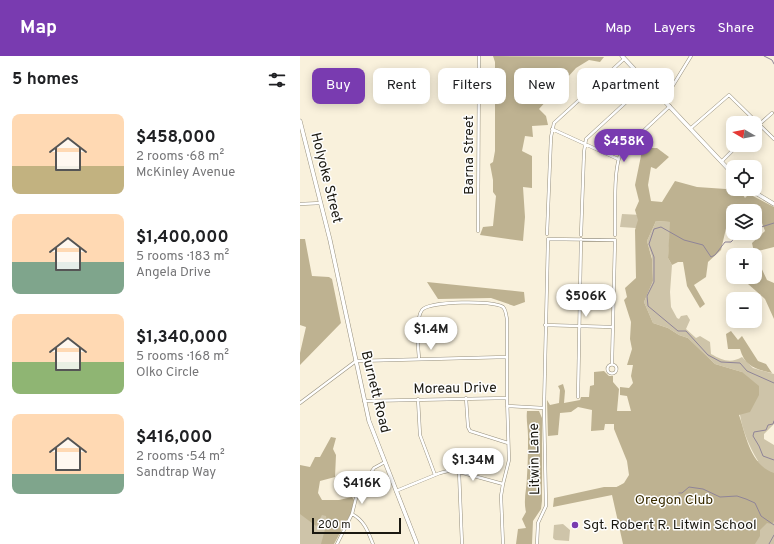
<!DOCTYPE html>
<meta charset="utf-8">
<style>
:root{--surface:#fff;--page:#f6f6f6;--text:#202124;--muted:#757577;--accent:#793bb0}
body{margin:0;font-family:Overpass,sans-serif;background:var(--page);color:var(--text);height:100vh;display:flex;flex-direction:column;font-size:15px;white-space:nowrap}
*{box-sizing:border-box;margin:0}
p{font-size:13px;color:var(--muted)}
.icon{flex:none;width:22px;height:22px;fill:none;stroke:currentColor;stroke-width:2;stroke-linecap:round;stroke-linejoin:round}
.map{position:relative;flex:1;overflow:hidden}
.sheet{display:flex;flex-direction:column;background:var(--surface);width:300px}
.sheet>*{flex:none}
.hud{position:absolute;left:12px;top:12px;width:380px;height:36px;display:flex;gap:8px}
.needle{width:26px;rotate:279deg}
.tools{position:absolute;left:426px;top:60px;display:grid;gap:8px}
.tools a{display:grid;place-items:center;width:36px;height:36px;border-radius:8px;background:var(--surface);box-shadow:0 2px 10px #0003;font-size:20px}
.scale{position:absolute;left:12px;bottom:10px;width:89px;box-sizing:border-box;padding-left:4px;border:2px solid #1a1810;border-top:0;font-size:11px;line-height:14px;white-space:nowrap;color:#1a1810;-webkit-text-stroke:3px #fefefe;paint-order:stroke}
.price{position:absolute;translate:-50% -34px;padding:0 9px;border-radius:14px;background:#fff;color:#222;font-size:13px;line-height:26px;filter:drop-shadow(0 1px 2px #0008)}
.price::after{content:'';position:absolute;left:50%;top:24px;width:12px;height:9px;margin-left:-6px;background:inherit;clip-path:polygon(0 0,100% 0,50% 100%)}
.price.selected{background:var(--accent);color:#fff}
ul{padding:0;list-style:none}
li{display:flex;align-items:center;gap:12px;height:100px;padding:0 12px}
li span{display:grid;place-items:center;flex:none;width:112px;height:80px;border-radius:8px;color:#555}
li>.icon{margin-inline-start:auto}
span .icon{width:48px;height:48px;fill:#fffc;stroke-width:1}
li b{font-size:17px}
h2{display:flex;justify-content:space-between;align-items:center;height:48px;padding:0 12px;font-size:17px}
.chip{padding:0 14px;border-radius:8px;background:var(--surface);box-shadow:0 2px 10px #0003;font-size:14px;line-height:36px}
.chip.selected{background:var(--accent);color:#fff}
header{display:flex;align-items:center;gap:24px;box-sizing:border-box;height:56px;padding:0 20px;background:var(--accent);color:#fff}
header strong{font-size:19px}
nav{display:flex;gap:22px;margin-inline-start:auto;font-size:14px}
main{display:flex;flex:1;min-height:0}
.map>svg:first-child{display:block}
.green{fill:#cec4a9}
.forest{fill:#beb291}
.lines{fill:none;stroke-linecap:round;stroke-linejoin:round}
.stream{stroke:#8f8498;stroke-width:1}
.minor-casing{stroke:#97907e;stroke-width:3.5}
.secondary-casing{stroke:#97907e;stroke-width:4.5}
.minor{stroke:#fff;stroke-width:2.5}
.secondary{stroke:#fff;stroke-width:3.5}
.poi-dot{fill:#793bb0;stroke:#fefefe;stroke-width:1.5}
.labels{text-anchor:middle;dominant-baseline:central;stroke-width:3;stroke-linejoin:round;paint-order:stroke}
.street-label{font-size:14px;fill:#1a1810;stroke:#fefefe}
.park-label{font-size:14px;fill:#3a2c00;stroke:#fefefe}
.poi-label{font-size:14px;fill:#1a1810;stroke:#fefefe;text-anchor:start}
</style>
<header>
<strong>Map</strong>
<nav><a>Map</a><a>Layers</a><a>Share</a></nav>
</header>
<main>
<section class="sheet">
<h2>5 homes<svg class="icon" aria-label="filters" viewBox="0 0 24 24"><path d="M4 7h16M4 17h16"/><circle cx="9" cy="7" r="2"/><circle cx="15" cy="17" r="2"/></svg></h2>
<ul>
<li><span style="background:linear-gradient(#ffd9b3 65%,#c2b280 0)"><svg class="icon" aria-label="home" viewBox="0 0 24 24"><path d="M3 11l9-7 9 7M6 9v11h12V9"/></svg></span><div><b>$458,000</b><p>2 rooms · 68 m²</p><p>McKinley Avenue</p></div></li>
<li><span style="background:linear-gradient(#ffd9b3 60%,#7fa58c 0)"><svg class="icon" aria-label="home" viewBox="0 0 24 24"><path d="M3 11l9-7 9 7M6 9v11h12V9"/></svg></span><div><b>$1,400,000</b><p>5 rooms · 183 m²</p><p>Angela Drive</p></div></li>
<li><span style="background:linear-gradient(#ffd9b3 60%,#8fb573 0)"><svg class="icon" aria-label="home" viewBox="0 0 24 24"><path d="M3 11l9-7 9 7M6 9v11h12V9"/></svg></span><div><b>$1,340,000</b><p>5 rooms · 168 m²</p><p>Olko Circle</p></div></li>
<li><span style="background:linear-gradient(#ffd9b3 75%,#7fa58c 0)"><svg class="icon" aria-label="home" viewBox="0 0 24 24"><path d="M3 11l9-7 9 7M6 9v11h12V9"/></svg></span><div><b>$416,000</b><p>2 rooms · 54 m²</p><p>Sandtrap Way</p></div></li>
</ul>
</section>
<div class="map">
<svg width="474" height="488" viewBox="0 0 474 488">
<rect width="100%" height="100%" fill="#f9f1dc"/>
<path class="green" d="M322,158L342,159L336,172L320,171Z
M356,165L371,166L368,202L372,209L370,236L371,251L377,262L379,263L381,260L387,259L390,264L386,273L396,282L400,280L410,286L411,298C422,304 430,308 442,301L453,312L474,318V368L464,378V383L474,389V488H325L314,432L335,423L458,405C449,390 443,376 440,359C437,346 441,329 442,316L415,308L388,282L379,279L368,272L353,267L344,246L353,225L352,201L347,185Z
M0,450L27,452L33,488H0Z
M263,468L270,474L269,485L255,484L253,482L254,469Z"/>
<path class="forest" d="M193,0L304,1L300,6L289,4L276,12L239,53L246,60L248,69L232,70L233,81L225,80L222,95L232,100V132L223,131L225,161L223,185L180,179L183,171L193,170L196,140L193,136V124L190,108L193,106L195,95V6Z
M347,92H357L369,101L356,113L351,111L348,129L351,145L362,146L375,125L397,131L426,133L432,125L433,133H439L445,142L449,138L474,151V191L454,196L452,187L465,175L462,167H455V155H433V168H427L421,194L408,206L406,221L394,229L405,248L400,252L387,230L383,206H378L372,209L368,202L370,166L356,165L347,185L352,203L353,225L344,246L353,267L368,272L379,279L388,282L415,308L442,316L459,330V339L450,356L439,359C446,379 450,409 474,417V465L472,468L467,467L460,474V480L455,488H323L312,439L253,451L254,442L304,431H317L324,427L329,419L327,405L314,373V368H305L304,374L291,375L292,354L278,351L271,356L260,357L258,379L248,380L247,344L250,349L259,347L260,334L258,330L263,328L265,335L264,347L280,344L281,341H289L290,330L294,329V316L304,315L309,320H313V326L319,333L317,355H331L327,340L320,339V331L329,332L333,327L331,320L333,309H327L332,293L330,283L331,266L324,244L327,241L325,232L336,222L335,174L338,164L335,154L339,145L335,129L342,95Z
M0,183H5L12,220L29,221L32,223L41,267L0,309V297L6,271L0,269Z
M459,207L467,224L474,227V263L465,243L440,221H455V217L457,219Z
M127,226L224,236L225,246L214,250L191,242L138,243Z
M431,275L438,284L442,280L458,305L466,308L472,317C456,313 445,311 440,293H428L426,278Z
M227,355H239L242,362V445L241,453L233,465L232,488H216L218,473L226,472L222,463L226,456C223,443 227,433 227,420C228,406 228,393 228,380C228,371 226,364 227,355Z
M31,381L36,382L33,393L36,399L35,421L20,425L18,437L22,444H39L52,441L54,444L51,457L34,488H21L27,466L26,460L22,459L16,470L0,458V409L10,411L15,401H20Z"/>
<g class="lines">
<path class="stream" d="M464,0L472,4L474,8
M455,173L474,167
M439,177L431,186H425L415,199L411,201L403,189L384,184L361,171L354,173L349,188L354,201V226L347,240L348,250L378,275H386L408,299L421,306L440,307L447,315L474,327
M474,365L473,368L468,369L466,374L454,376L453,380L459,390L463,400L474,404
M379,437H382L389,431L403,433L420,441L437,440L446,443L455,447L461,460L474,469
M469,488L474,479"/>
<g class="minor-casing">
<path id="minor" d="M364,44L391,0
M391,72L429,39L474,83
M455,72L472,57
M252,73L318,103
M422,105L438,89
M0,148L21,147
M178,175L179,0
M247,178L251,81L254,67L324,3
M281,179L284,96L286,83L348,26
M315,179C316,160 312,107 323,94L370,50
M245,269L312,271
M119,302C118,291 115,263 122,254C129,245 194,244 203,251C206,254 206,259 207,263V342
M307.5 313a4.5 4.5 0 1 1 9 0a4.5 4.5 0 1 1-9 0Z
M278,341L281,183
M166,342L168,371L170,375L208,387
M118,343L120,379L135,419
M64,345L207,342L209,404L203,428
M0,347L56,305L206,301
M207,350L244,352L246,450L238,467L237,488
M244,352L248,183L315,184L312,308
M159,415L162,488
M96,435L140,417L152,414L203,428L201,440L203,488
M52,458C65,465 68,476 73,488
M37,488L52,458L56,442L67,428L72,415L74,412L85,406"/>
</g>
<g class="secondary-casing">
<path id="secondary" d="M322,0L433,118
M0,65L30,184L69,365L117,488
M449,133L474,148"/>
</g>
<use href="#minor" class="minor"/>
<use href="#secondary" class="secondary"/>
</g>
<circle class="poi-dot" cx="275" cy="469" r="4"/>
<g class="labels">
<g class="street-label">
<text transform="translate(169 99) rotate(-90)">Barna Street</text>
<text transform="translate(26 122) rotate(76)">Holyoke Street</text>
<text transform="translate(155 333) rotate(-1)">Moreau Drive</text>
<text transform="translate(75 336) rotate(76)">Burnett Road</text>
<text transform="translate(235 403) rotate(-91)">Litwin Lane</text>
</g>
<g class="park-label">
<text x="374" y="444">Oregon Club</text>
</g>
<g class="poi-label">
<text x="283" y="469">Sgt. Robert R. Litwin School</text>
</g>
</g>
</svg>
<div class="tools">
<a><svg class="needle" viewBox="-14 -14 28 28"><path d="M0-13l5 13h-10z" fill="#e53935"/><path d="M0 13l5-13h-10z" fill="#757577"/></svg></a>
<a><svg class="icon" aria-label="locate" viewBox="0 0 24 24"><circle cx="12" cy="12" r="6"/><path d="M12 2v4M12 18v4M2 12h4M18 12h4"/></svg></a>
<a><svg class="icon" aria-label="layers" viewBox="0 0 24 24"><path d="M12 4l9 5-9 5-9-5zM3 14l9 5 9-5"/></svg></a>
<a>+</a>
<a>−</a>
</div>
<div class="scale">200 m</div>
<b class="price selected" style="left:324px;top:107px">$458K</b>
<b class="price" style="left:286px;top:262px">$506K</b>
<b class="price" style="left:131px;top:295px">$1.4M</b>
<b class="price" style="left:173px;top:426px">$1.34M</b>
<b class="price" style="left:62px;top:449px">$416K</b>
<div class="hud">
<a class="chip selected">Buy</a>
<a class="chip">Rent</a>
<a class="chip">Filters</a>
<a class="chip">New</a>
<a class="chip">Apartment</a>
</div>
</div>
</main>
